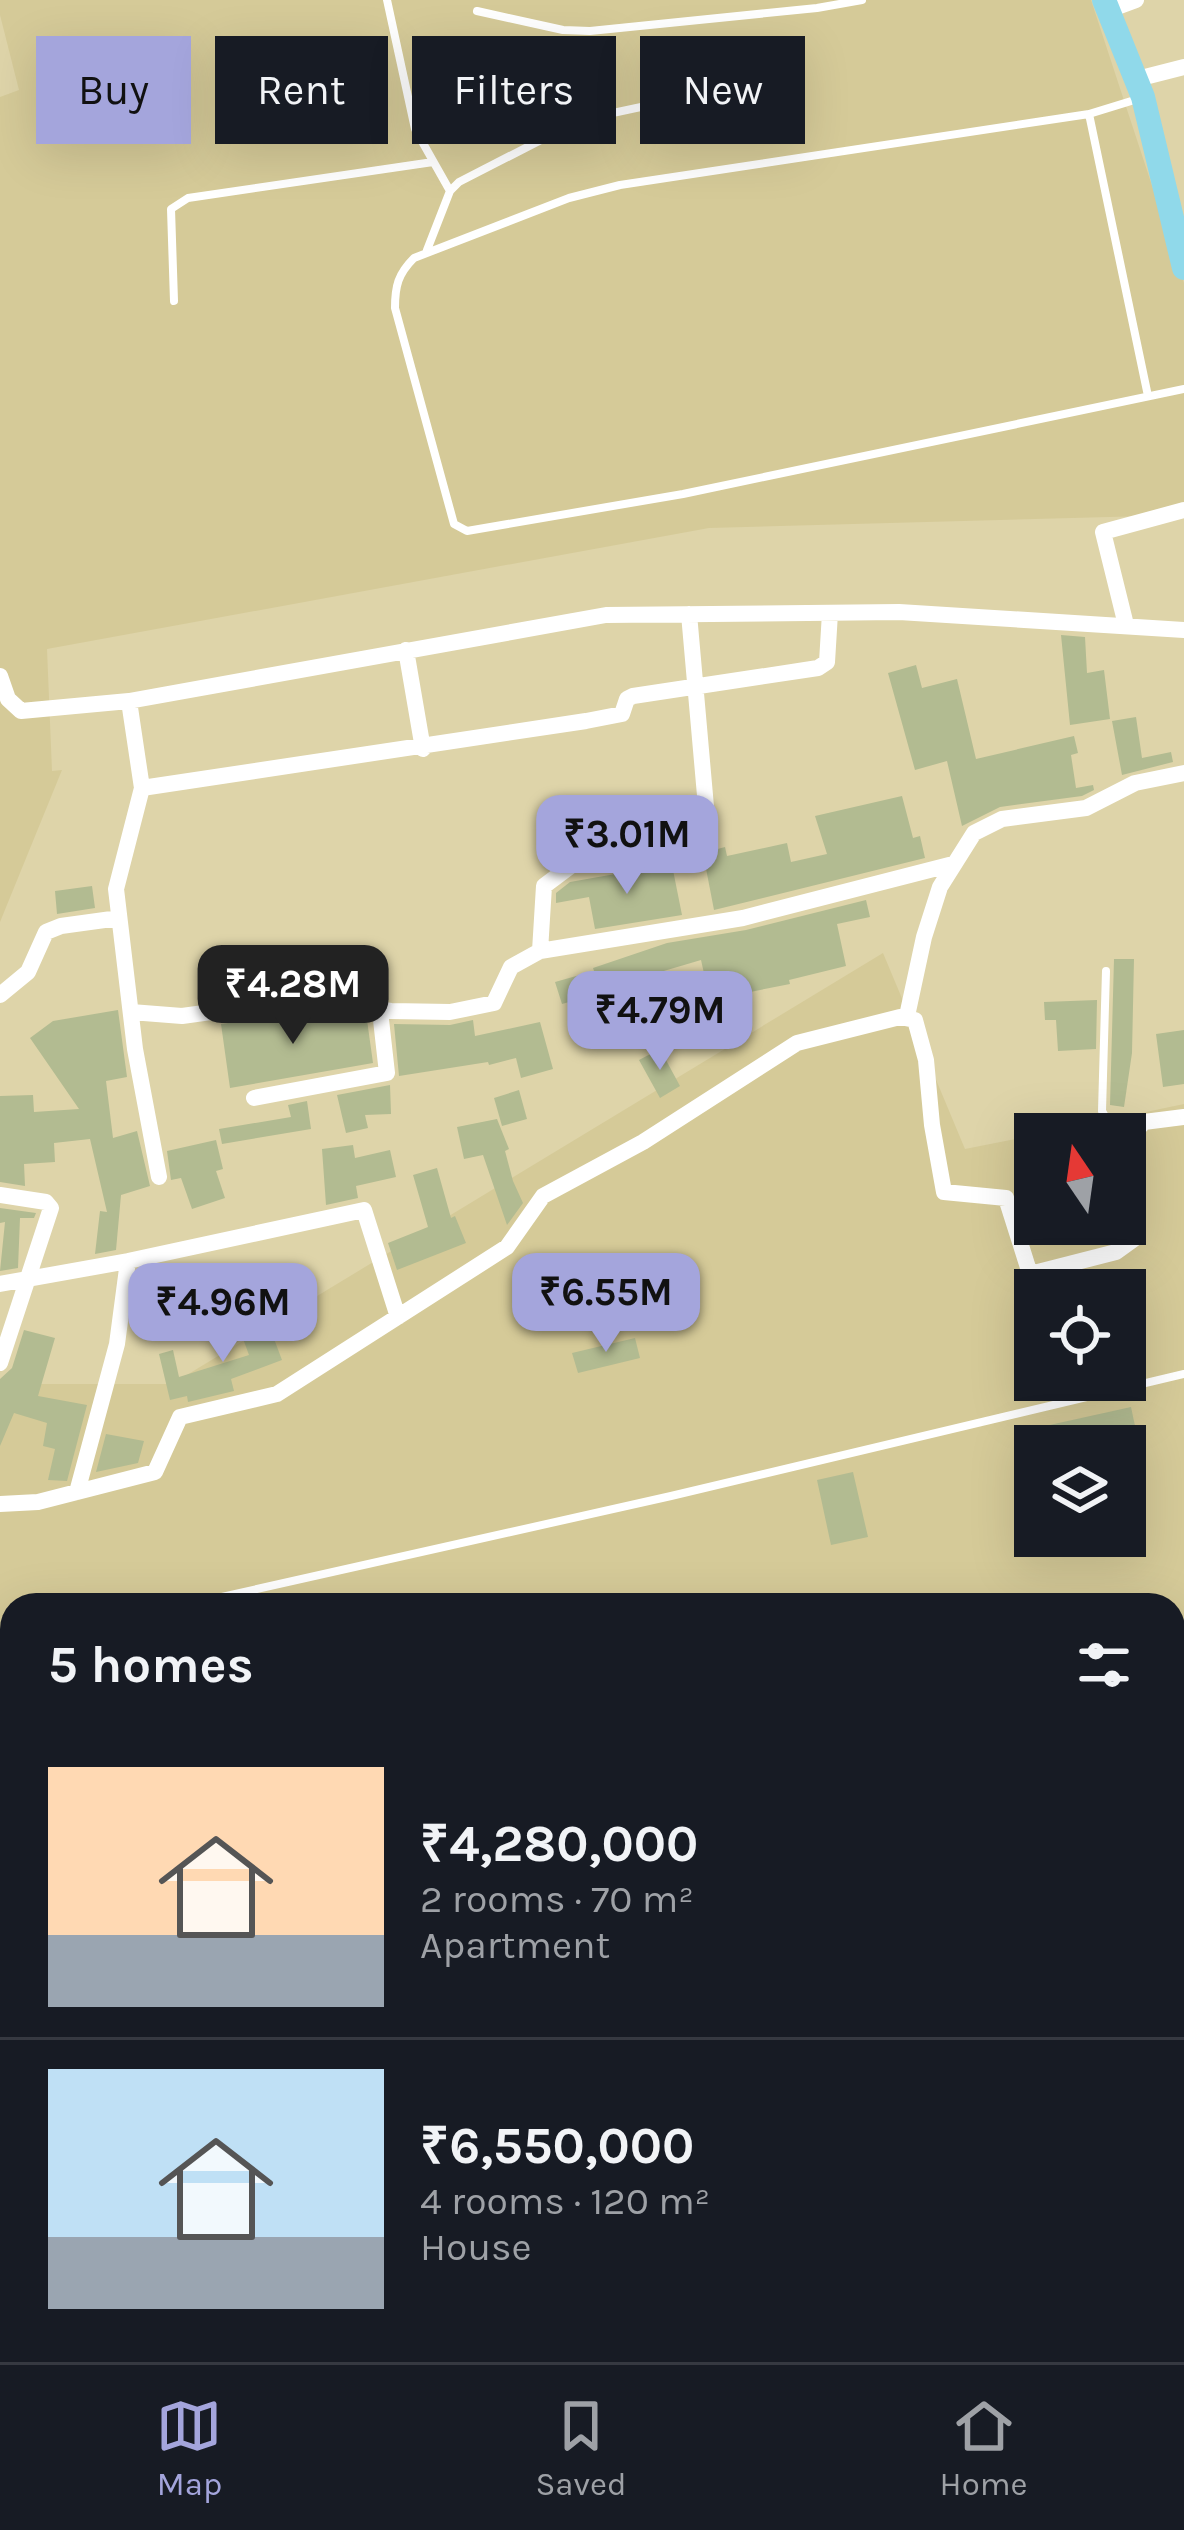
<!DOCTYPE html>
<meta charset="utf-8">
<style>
:root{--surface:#171b24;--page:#242831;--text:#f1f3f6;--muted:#9ea1a6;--line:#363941;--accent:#a4a5dc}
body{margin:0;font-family:Karla,sans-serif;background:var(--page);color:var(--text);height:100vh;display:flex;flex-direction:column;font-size:45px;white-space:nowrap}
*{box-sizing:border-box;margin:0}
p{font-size:39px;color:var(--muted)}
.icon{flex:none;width:66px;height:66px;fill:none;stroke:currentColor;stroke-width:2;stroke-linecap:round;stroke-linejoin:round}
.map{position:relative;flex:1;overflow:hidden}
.details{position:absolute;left:0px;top:1593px;width:1185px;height:771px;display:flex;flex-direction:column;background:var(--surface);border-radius:36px 36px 0 0;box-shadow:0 12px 48px #0002}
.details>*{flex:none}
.top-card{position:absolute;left:36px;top:36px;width:1113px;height:108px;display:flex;gap:24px}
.needle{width:78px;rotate:347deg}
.tools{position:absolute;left:1014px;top:1113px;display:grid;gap:24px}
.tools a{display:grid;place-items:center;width:132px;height:132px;border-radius:0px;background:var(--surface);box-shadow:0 12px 48px #0002;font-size:60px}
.price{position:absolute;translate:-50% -102px;padding:0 27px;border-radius:24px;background:var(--accent);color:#111;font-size:39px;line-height:78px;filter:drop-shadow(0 3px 6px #0008)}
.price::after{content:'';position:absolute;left:50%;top:72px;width:36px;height:27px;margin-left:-18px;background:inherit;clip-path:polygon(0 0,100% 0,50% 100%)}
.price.selected{background:#222;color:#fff}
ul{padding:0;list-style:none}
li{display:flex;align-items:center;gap:36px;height:300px;padding:0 48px}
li+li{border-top:3px solid var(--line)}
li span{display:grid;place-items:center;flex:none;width:336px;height:240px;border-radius:0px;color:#555}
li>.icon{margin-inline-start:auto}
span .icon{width:144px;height:144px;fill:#fffc;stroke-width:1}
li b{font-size:51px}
h2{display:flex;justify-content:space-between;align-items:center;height:144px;padding:0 48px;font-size:51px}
.chip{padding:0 42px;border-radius:0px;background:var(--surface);box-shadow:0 12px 48px #0002;font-size:42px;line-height:108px}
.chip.selected{background:var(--accent);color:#111}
.dock{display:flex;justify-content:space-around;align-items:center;height:168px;border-top:3px solid var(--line);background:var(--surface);font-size:33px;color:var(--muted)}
.dock a{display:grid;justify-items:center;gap:6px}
.dock .selected{color:var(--accent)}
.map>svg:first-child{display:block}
.built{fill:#d5ca98;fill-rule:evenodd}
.building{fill:#b2bb91}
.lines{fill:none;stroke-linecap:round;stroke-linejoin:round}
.service{stroke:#fff;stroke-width:8}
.minor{stroke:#fff;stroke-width:16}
.primary{stroke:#90d9ea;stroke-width:24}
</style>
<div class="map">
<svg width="1184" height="2362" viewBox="0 0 1184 2362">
<rect width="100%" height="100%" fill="#ded4a9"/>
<path class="built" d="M0,0H1091L1184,283V515L709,528L47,649L52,771L62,770L0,922V97L19,90L0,15Z
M883,953L965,1149L1035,1135V1224H1125V1134H1041L1184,1104V1700L1173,1703V1605H12V2104L0,2105V1384H172ZM1035,1290H1125V1380H1035ZM1035,1446H1125V1536H1035Z"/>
<path class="building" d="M1061,635L1085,637L1087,673L1104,670L1110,719L1070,725Z
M916,665L922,688L957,679L976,759L1074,736L1078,753L1071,755L1076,788L1093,785L1094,790L1082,796L1000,807L962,826L947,761L915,770L888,673Z
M1136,717L1142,758L1171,752L1173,762L1122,775L1112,721Z
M902,796L913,838L920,836L925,858L714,910L703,853L725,847L727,856L787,843L791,862L827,854L815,816Z
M655,867L656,873L673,870L682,915L595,929L589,897L556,903V893L570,882Z
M92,886L95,908L57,914L55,891Z
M866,900L870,917L837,924L846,966L789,980L790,984L710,1000L701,960L657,973L670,1019L614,1032L601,993L562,1004L555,982L594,971L593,968L667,943L746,930Z
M1114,959H1134L1132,1053L1124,1107L1110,1105Z
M1097,1000L1096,1049L1058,1051L1056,1020H1045L1044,1002Z
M118,1010L127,1077L106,1081L113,1138L137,1131L150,1186L121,1195L116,1250L95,1254L100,1211L107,1212L90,1139L54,1143L55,1162L24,1164L25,1186L0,1182V1096L33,1095L34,1112L79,1109L30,1038L53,1021Z
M306,1012L367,1020L373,1063L230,1088L221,1024Z
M473,1020L475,1036L540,1022L553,1069L521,1078L516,1058L489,1065L488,1062L399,1076L394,1024L450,1025Z
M1184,1030V1084L1163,1087L1156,1034Z
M660,1049L680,1086L660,1098L639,1060Z
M390,1085L391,1114L365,1115L368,1128L346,1133L337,1095Z
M519,1090L527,1119L502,1126L494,1098Z
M307,1101L311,1129L222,1144L219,1129L291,1117L288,1105Z
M497,1119L509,1149L505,1151L513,1181L523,1203L507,1225L483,1155L464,1159L457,1127Z
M216,1140L223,1169L216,1171L225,1198L192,1209L181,1178L171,1180L167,1151Z
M353,1145L355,1158L390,1150L396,1177L356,1186L358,1198L326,1205L322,1149Z
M437,1168L451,1218L455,1216L466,1243L397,1270L388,1243L428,1227L413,1175Z
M0,1208L36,1213L34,1218H20L18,1268L0,1271L5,1222L0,1223Z
M265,1315L282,1360L231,1379L234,1391L188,1402L187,1396L170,1400L159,1354L173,1350L179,1377L249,1355L238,1325Z
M24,1330L55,1338L38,1396L87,1405L67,1481L48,1480L55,1449L43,1446L47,1423L14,1413L0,1446V1379L12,1368Z
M635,1338L640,1358L578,1373L572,1353Z
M1131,1407L1142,1459L1125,1463V1446H1035V1480L1029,1481L1018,1432Z
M106,1434L144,1441L138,1463L96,1472Z
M853,1472L868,1537L831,1545L817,1480Z"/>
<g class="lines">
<path class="service" d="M387,0L415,129L450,191
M477,11L563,30L590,31L817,8L862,0
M1141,98L1089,114L620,185L569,198L414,258C398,274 395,286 395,308L454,524L467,531L683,494L1184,389
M1089,114L1148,396
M427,250L450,191L459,182L580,120L791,75
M174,301L171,209L188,198L433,162
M1106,971L1102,1111L1107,1120L1134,1134
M186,1605L671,1496L1184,1374
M0,1651L12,1648
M0,1739L12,1737
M0,1828L12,1825
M0,2051L12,2048"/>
<path class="minor" d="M1109,10L1136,0
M1137,79L1184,67
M1126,625L1103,532L1184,510
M406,650L423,749
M0,676L8,699L21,711L129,701
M142,788L586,721L622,714L627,699L633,696L818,668L827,662L830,613
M540,951L743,918L953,864
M0,995L28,972L46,932L61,926L119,918
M131,1012L182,1016L306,999L391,1011L450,1012L494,1003L511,967L540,951L544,886L584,856L700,825L707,818L689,614
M907,1016L924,937L940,887L974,833L1002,819L1086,808L1135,783L1184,773
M254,1098L387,1073L380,1011
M159,1177L135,1049L116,889L142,788L129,701L606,615L899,612L1184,630
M0,1195L46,1202L51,1208L0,1363
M0,1284L128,1261L364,1210L398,1317
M77,1492L117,1344L128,1261
M0,1504L38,1502L155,1472L180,1417L277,1394L507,1247L543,1196L643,1142L797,1043L900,1017L915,1020L926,1060L932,1125L944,1192L1006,1198L1030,1274L1116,1252L1134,1239L1137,1130L1144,1122L1184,1117
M1173,1818L1184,1820
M1173,1969L1184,1964
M0,2173H12
M1173,2203L1184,2198
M1173,2246L1184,2242
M0,2322L4,2320L2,2289L12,2280
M1173,2332L1184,2330
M68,2352L69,2362
M425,2352L428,2362
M533,2352L537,2362
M694,2352L696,2362
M929,2352L931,2362
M1115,2352L1116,2362
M105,2362L126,2352"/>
<path class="primary" d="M1104,0L1143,97L1184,268"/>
</g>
</svg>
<div class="tools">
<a><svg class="needle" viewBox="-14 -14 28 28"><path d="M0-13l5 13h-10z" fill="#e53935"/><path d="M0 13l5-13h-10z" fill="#9ea1a6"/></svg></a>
<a><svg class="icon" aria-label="locate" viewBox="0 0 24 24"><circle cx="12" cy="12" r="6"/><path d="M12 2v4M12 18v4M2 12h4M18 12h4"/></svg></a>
<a><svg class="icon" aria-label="layers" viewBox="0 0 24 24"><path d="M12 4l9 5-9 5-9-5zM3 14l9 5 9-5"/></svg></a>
</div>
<b class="price" style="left:627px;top:897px">₹3.01M</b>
<b class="price selected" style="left:293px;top:1047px">₹4.28M</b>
<b class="price" style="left:660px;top:1073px">₹4.79M</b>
<b class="price" style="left:606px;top:1355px">₹6.55M</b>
<b class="price" style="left:223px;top:1365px">₹4.96M</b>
<div class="top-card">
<a class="chip selected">Buy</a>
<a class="chip">Rent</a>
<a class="chip">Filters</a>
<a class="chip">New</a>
</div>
<section class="details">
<h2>5 homes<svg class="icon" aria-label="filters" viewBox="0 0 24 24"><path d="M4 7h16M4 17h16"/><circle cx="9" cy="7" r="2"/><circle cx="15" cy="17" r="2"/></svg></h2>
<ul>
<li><span style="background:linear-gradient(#ffd9b3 70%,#9aa5b1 0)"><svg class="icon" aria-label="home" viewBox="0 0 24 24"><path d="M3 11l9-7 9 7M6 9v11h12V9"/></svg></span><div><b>₹4,280,000</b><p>2 rooms · 70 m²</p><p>Apartment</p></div></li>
<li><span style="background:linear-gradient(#bfe0f5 70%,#9aa5b1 0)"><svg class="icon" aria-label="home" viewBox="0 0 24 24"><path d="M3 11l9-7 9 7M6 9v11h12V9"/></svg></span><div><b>₹6,550,000</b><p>4 rooms · 120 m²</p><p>House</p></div></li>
</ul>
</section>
</div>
<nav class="dock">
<a class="selected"><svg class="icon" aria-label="map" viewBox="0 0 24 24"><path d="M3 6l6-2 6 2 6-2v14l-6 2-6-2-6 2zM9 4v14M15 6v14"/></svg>Map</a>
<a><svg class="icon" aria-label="saved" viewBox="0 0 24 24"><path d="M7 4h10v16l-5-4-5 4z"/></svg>Saved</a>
<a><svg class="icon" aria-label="home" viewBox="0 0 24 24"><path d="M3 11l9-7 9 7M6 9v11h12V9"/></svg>Home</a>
</nav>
